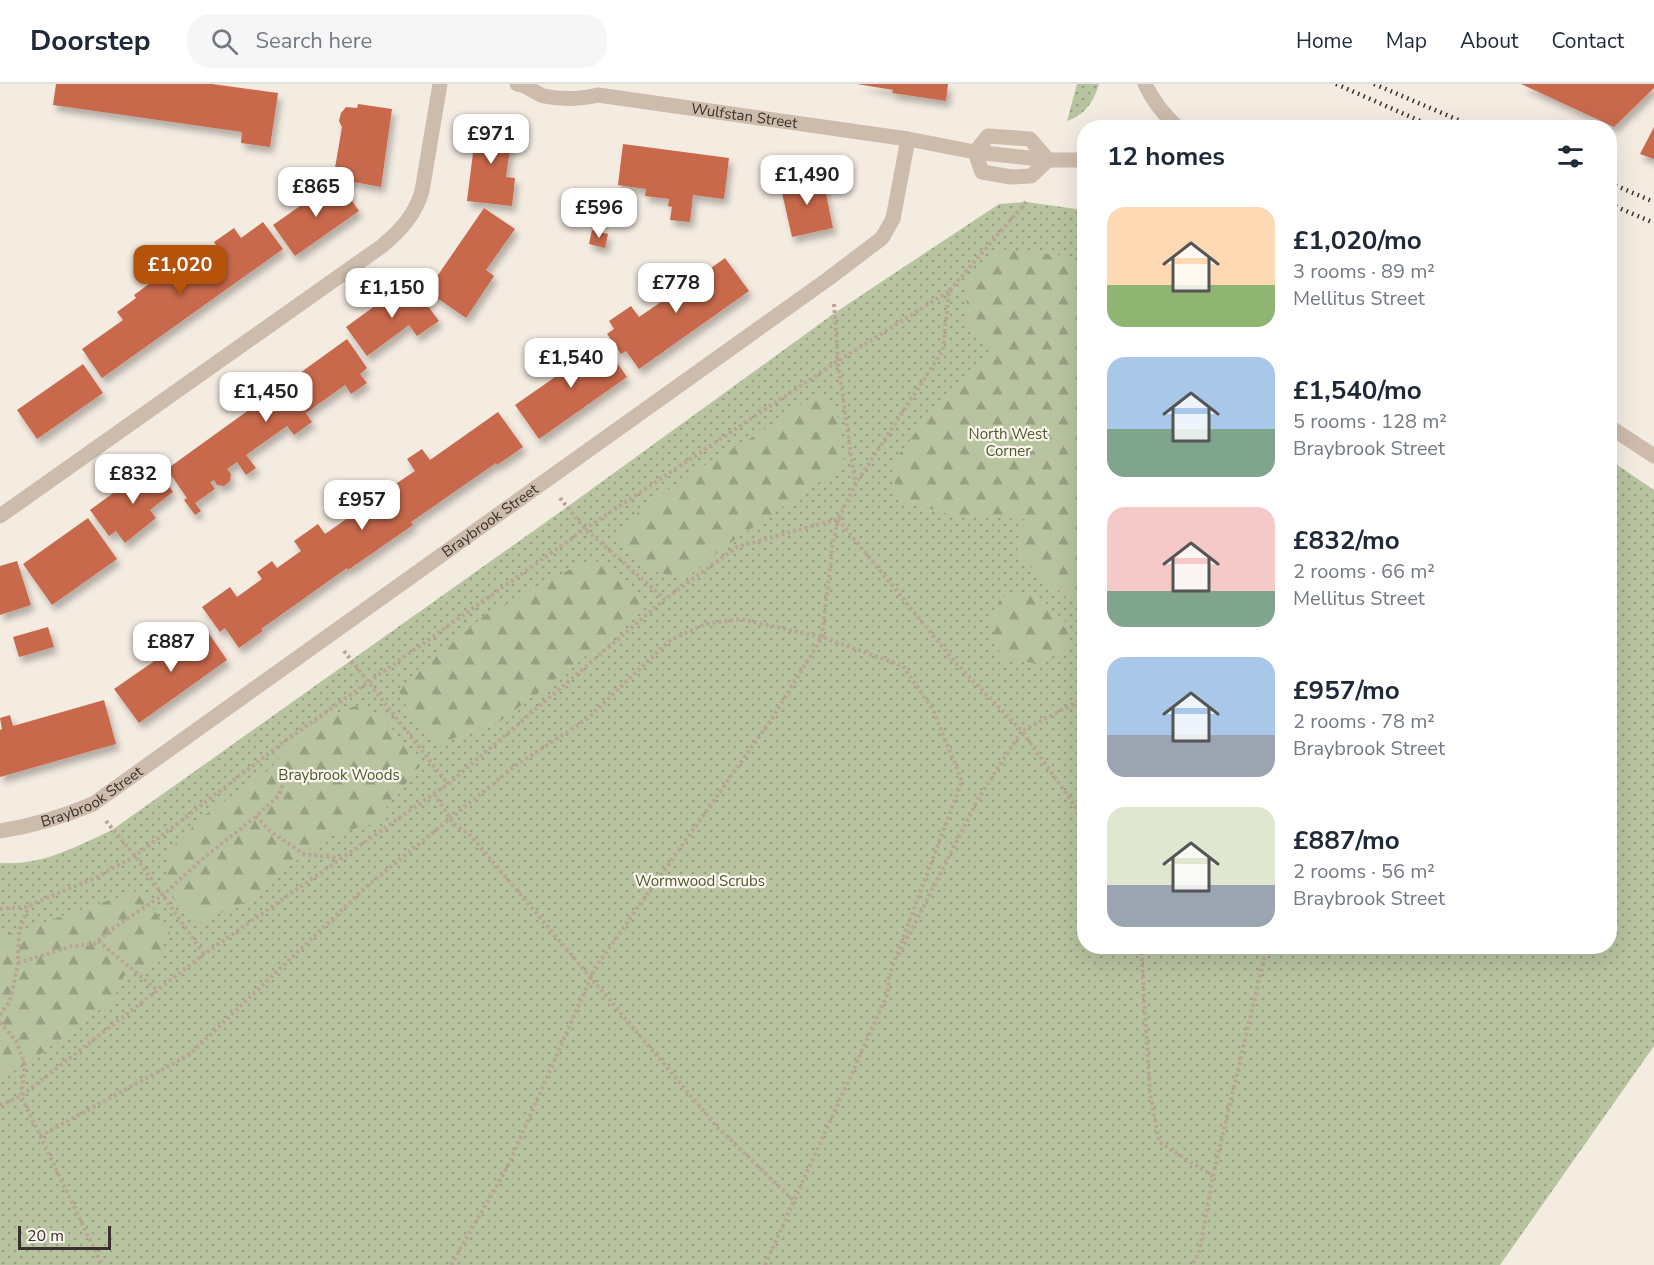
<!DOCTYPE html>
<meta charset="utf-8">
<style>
:root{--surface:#fff;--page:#f6f6f7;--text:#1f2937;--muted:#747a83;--line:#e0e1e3;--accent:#b45309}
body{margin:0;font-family:"Nunito Sans",sans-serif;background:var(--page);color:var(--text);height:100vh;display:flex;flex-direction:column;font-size:22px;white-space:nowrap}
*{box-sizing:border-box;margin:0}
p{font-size:20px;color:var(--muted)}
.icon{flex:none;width:33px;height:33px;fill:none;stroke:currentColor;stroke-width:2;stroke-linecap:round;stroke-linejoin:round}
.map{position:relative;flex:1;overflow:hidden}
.drawer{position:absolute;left:1077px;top:36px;width:540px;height:834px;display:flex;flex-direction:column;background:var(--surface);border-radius:24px;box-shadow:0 6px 24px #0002}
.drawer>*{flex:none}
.scale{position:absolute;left:18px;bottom:15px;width:93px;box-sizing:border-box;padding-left:6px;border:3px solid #3b302b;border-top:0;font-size:16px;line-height:21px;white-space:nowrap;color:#3b302b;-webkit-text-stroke:4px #fbf5ee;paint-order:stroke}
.price{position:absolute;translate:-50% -51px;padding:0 14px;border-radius:12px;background:#fff;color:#222;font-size:20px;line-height:39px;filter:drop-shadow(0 2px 3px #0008)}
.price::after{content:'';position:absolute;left:50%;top:36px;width:18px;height:14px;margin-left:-9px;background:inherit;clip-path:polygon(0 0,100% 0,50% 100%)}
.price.current{background:var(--accent);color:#fff}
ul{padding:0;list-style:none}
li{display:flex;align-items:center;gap:18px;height:150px;padding:0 30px}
li span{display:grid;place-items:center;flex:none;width:168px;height:120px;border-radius:18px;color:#555}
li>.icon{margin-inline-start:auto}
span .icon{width:72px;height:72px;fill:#fffc;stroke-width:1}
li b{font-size:26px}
h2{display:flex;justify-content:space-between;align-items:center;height:72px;padding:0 30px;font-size:26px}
header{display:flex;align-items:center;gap:36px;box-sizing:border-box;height:84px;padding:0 30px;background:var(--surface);border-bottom:2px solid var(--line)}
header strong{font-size:28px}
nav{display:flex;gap:33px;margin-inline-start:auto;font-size:21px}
.search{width:420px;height:54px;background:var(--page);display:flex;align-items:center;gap:15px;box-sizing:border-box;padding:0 21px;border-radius:24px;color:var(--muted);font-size:22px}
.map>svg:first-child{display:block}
.grass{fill:url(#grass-dots)}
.forest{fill:url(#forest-firs)}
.building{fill:#c8694b;filter:url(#shadow)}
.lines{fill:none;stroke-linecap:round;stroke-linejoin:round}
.path{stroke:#b9a596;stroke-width:4;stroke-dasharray:3 3;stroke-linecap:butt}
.minor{stroke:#cdbbac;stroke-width:15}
.rail{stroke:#3b302b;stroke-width:4.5;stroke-dasharray:1.5 4.5;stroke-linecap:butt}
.labels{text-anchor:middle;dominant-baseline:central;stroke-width:4.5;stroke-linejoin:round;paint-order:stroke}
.street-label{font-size:15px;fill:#3b302b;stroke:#fbf5ee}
.park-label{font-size:15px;fill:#4a5a2e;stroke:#fbf5ee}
</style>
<header>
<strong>Doorstep</strong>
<div class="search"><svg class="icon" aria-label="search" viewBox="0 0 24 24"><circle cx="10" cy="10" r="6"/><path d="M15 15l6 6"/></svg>Search here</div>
<nav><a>Home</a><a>Map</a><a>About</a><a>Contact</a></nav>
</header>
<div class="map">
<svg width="1654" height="1181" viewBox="0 0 1654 1181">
<defs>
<pattern id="grass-dots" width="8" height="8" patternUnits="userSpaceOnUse" patternTransform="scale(1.5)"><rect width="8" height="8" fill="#b8c4a0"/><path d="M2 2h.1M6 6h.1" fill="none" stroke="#97a083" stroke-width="1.8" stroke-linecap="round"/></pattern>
<pattern id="forest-firs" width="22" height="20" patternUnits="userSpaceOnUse" patternTransform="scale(1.5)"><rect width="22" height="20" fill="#b8c4a0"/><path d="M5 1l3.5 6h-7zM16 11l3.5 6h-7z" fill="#97a083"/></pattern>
<filter id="shadow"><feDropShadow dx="3.5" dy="6" stdDeviation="3" flood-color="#0004"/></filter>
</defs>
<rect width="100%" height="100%" fill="#f4ebe1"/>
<path class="grass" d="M1077,0H1099C1094,17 1085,31 1067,37Z
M1026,118L1084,126V862H1610V376L1654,406V962L1500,1181H0V779C42,782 75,763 112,746L567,423L836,228L999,120Z"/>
<path class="forest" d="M1000,165L1084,174V528L1016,471L1025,435L954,432L898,415L891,381L936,322L995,270L969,245L965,197Z
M820,308L836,322L844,381L724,463L684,496L643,484L616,454L641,425L696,386L756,351Z
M595,476L637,508L643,526L612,552L499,638L435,661L414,638L398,605L485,531L569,486Z
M1031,510L1069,540L1070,562L1040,580L1001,574L991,539L1001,513Z
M355,622L382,631L420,682L373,740L325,752L253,814L201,838L163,806L172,763L206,730L270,685L305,643Z
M140,806L170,849L152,884L124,892L113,916L30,978L0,995V853Z"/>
<path class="building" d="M56,0H212L278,9L270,63L241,59L242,48L53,21Z
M857,0H948L946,17L892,9L893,6Z
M1521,0H1654V4L1614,43Z
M358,20L392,25L381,103L343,96V85L335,84L342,43L339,37L341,29L346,23L357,24Z
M477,37L513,42L506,93L515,94L512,122L467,117Z
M1654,43V75L1640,70Z
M623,60L729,74L724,115L693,111L690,138L670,136L672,123L668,122L669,115L645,112L646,105L618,101Z
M822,91L833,144L792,153L780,100Z
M337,96L359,127L295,172L273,141Z
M484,124L515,145L486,186L494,192L466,234L427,207Z
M263,138L283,165L102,294L82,265L123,236L117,228L136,214L134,211L153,197L156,200L195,172L200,179L219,166L214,158L234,144L241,154Z
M592,146L608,150L605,164L589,160Z
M725,174L749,207L639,285L626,267L621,270L607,250L614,245L609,237L631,222L639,233L661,218L654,207L670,195L679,207Z
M409,197L439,237L417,252L409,241L367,272L346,243Z
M347,255L367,284L360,290L367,299L351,310L345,301L306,329L312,338L294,351L287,342L246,371L256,384L246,391L237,378L227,385L231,390L230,397L224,402L217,401L214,396L210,398L215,405L195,419L201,427L195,431L184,416L187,414L167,385Z
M603,259L627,293L539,355L515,321L558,291L550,279L571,265L579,276Z
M83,280L103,309L37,355L17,326Z
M498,328L523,363L497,381L496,379L411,438L413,441L348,486L347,484L261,545L263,547L239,564L225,544L220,548L202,523L230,503L237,513L262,495L257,488L272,477L277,484L301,467L294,457L318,440L325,450L365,422L358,413L379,398L385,407L415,387L407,375L422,365L430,376Z
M153,380L173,408L150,426L156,434L125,459L116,447L109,452L90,426Z
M88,434L117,475L52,521L23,480Z
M17,477L31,521L0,531V482Z
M203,541L227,576L139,639L114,605L163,571L154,558L168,548L177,560Z
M48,543L54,563L19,573L13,553Z
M104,616L116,660L0,693V646L2,645L0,634L10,631L13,642Z"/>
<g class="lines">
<path class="path" d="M834,220L838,277L855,400
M560,414L585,445L665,515
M838,435L953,576L1022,647L978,715L898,873
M344,567L448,700
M1084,614L1022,647L1084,735
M434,710L454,740L471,752L718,1044L794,1117
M256,732L270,747L304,770L338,774
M106,737L135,772L204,870
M0,825L25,823L97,793L135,772L285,657L585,445L838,277L949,207
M98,857L157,906
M1141,862L1150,1009L1159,1058L1213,1092L1199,1169L1192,1181
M18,879L72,862L94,860L109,847L163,811L201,776L254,734L279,711L287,688
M0,931L10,917L18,879L19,847L29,822
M0,938L16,957L25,980L21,1012L102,1181
M0,1021L21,1012L204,870L448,700L665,515L737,463L838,435L855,401L943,266L949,207L1027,117
M40,1052L189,971L367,802L515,682L587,635L669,557L705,540L740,535L822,553L903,582L933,626L962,697L889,891
M1213,1092L1267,862
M451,1181L508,1082L595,884L773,633L822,553L833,458L838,435
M765,1181L888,909L889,890"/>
<g class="minor">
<path id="s1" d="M517,0C528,1 534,9 544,12C562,16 581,15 598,11L908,55L975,68L1048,76H1084"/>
<path d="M1145,0C1153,17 1164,31 1178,44"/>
<path d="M975,68L982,88L1011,93L1031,92L1048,76"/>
<path d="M975,68L988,52L1030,55L1048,76"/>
<path d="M1610,343L1654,372"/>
<path d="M0,432L382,162C401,146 415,131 422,107L440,0"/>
<path id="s2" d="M0,747C33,742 62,733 93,720L828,195L882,154L893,135L908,55"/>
</g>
<path class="rail" d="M1336,0L1436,44
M1374,0L1477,44
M1610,99L1654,118
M1610,120L1654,139"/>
</g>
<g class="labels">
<g class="street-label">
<text stroke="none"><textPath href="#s1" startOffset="232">Wulfstan Street</textPath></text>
<text stroke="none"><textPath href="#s2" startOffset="585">Braybrook Street</textPath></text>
<text stroke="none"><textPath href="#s2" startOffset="99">Braybrook Street</textPath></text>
</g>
<g class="park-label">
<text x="1008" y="350">North West<tspan x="1008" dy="17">Corner</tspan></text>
<text x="339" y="691">Braybrook Woods</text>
<text x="700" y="797">Wormwood Scrubs</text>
</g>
</g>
</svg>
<div class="scale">20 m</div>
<b class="price" style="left:491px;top:81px">£971</b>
<b class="price" style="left:807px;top:122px">£1,490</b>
<b class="price" style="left:316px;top:134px">£865</b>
<b class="price" style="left:599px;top:155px">£596</b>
<b class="price current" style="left:180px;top:212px">£1,020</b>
<b class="price" style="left:676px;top:230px">£778</b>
<b class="price" style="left:392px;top:235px">£1,150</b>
<b class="price" style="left:571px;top:305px">£1,540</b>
<b class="price" style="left:266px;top:339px">£1,450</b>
<b class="price" style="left:133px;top:421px">£832</b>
<b class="price" style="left:362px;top:447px">£957</b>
<b class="price" style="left:171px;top:589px">£887</b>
<section class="drawer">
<h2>12 homes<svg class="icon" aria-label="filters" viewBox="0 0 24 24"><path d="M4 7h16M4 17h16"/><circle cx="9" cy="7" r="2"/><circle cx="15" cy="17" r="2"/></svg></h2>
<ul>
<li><span style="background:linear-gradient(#ffd9b3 65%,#8fb573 0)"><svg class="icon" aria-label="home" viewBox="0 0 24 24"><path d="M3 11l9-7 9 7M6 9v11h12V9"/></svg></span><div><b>£1,020/mo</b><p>3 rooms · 89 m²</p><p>Mellitus Street</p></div></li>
<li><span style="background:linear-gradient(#a9c7e8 60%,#7fa58c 0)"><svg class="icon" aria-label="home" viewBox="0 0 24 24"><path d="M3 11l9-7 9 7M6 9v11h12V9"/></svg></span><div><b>£1,540/mo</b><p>5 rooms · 128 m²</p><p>Braybrook Street</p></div></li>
<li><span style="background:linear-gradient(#f6c9c9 70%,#7fa58c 0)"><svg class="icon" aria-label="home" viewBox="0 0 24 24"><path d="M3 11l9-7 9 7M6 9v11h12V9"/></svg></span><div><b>£832/mo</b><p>2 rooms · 66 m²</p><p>Mellitus Street</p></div></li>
<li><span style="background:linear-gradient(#a9c7e8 65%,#9aa5b1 0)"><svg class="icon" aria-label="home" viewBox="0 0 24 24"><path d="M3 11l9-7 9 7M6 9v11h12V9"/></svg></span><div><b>£957/mo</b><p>2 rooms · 78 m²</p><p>Braybrook Street</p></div></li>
<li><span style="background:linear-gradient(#dfe7d0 65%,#9aa5b1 0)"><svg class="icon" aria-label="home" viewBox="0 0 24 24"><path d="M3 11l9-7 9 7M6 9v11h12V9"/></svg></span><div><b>£887/mo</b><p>2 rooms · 56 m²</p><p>Braybrook Street</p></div></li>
</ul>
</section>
</div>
